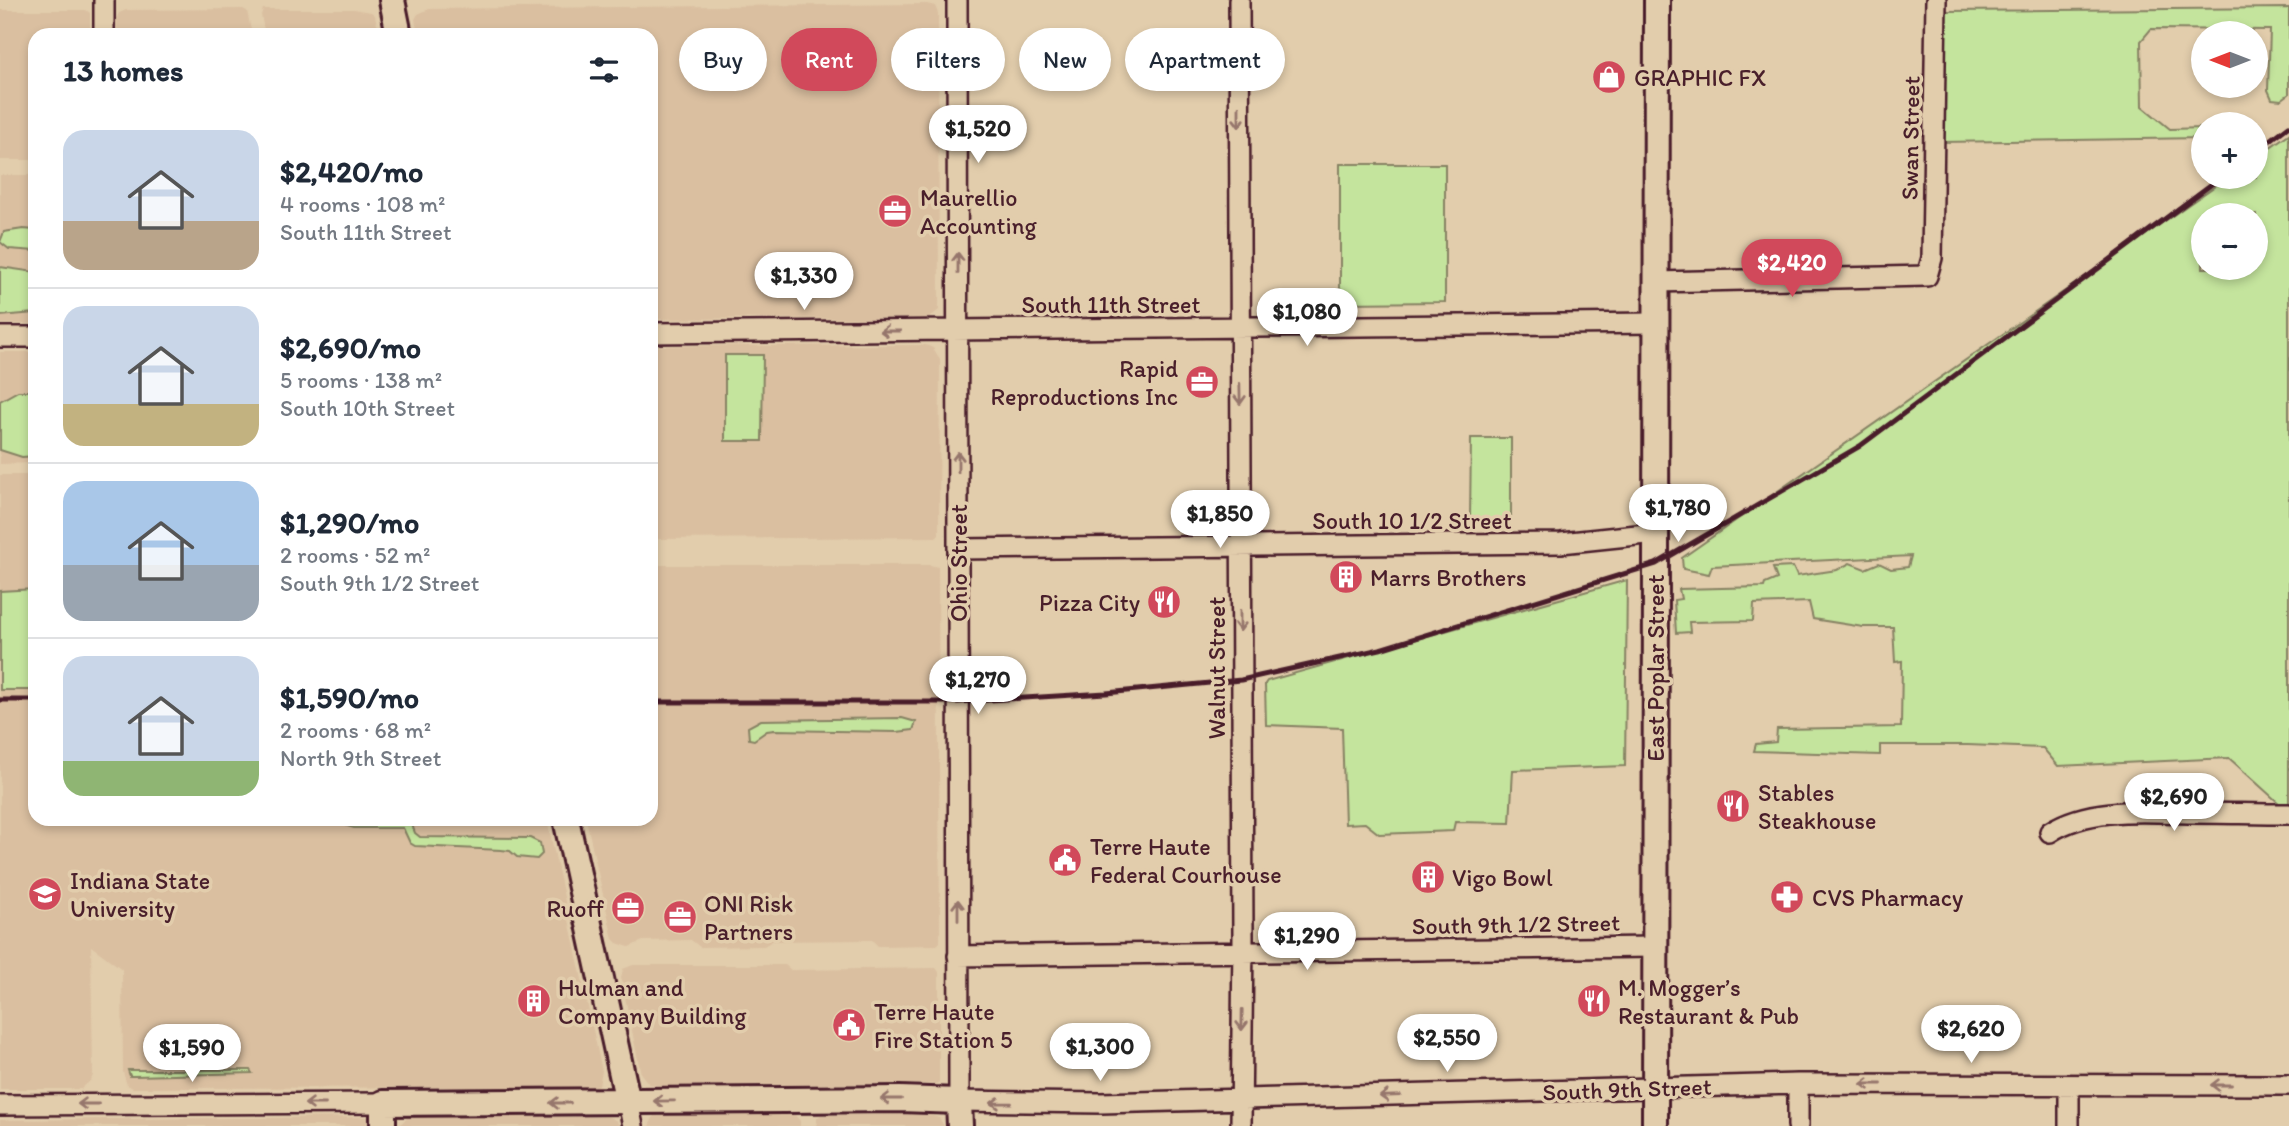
<!DOCTYPE html>
<meta charset="utf-8">
<style>
:root{--surface:#fff;--page:#f2f2f3;--text:#1f2937;--muted:#747a83;--line:#e0e1e3;--accent:#d1495b}
body{margin:0;font-family:Itim,sans-serif;background:var(--page);color:var(--text);height:100vh;display:flex;flex-direction:column;font-size:26px;white-space:nowrap}
*{box-sizing:border-box;margin:0}
p{font-size:23px;color:var(--muted)}
.icon{flex:none;width:38px;height:38px;fill:none;stroke:currentColor;stroke-width:2;stroke-linecap:round;stroke-linejoin:round}
.map{position:relative;flex:1;overflow:hidden}
.details{position:absolute;left:28px;top:28px;width:630px;height:798px;display:flex;flex-direction:column;background:var(--surface);border-radius:21px;box-shadow:0 4px 10px #0003}
.details>*{flex:none}
.banner{position:absolute;left:679px;top:28px;width:665px;height:63px;display:flex;gap:14px}
.needle{width:46px;rotate:270deg}
.controls{position:absolute;left:2191px;top:21px;display:grid;gap:14px}
.controls a{display:grid;place-items:center;width:77px;height:77px;border-radius:50%;background:var(--surface);box-shadow:0 4px 10px #0003;font-size:35px}
.price{position:absolute;translate:-50% -60px;padding:0 16px;border-radius:24px;background:#fff;color:#222;font-size:23px;line-height:46px;filter:drop-shadow(0 2px 4px #0008)}
.price::after{content:'';position:absolute;left:50%;top:42px;width:21px;height:16px;margin-left:-10px;background:inherit;clip-path:polygon(0 0,100% 0,50% 100%)}
.price.current{background:var(--accent);color:#fff}
ul{padding:0;list-style:none}
li{display:flex;align-items:center;gap:21px;height:175px;padding:0 35px}
li+li{border-top:2px solid var(--line)}
li span{display:grid;place-items:center;flex:none;width:196px;height:140px;border-radius:21px;color:#555}
li>.icon{margin-inline-start:auto}
span .icon{width:84px;height:84px;fill:#fffc;stroke-width:1}
li b{font-size:30px}
h2{display:flex;justify-content:space-between;align-items:center;height:84px;padding:0 35px;font-size:30px}
.chip{padding:0 24px;border-radius:32px;background:var(--surface);box-shadow:0 4px 10px #0003;font-size:24px;line-height:63px}
.chip.current{background:var(--accent);color:#fff}
.map>svg:first-child{display:block}
.built{fill:#dabfa0}
.green{fill:#c4e49d;stroke:#878264;stroke-width:2;fill-rule:evenodd}
.lines{fill:none;stroke-linecap:round;stroke-linejoin:round}
.minor-casing{stroke:#4a1f2b;stroke-width:24}
.major-casing{stroke:#4a1f2b;stroke-width:30}
.minor{stroke:#e2cdac;stroke-width:19}
.major{stroke:#e2cdac;stroke-width:24}
.rail{stroke:#4a1f2b;stroke-width:5}
.oneway{stroke:#96766c}
.labels{text-anchor:middle;dominant-baseline:central;stroke-width:7;stroke-linejoin:round;paint-order:stroke}
.poi-label{font-size:24px;fill:#4a1f2b;stroke:#e2cdac;text-anchor:start}
.street-label{font-size:24px;fill:#4a1f2b;stroke:#e2cdac}
</style>
<div class="map">
<svg width="2289" height="1126" viewBox="0 0 2289 1126">
<rect width="100%" height="100%" fill="#e2cdac"/>
<filter id="ink" filterUnits="userSpaceOnUse"><feTurbulence type="fractalNoise" baseFrequency=".0143" numOctaves="2"/><feDisplacementMap in="SourceGraphic" scale="14" xChannelSelector="R" yChannelSelector="G"/><feConvolveMatrix kernelMatrix="1 2 1 2 8 2 1 2 1" color-interpolation-filters="sRGB"/></filter>
<g filter="url(#ink)">
<path class="built" d="M927,4L935,6L938,13L939,310L929,318L651,319V35H418L415,19L418,14L429,9Z
M243,9L247,11L252,35H117L116,19L119,13L126,10Z
M263,9H354L371,12L375,15L379,35H265L261,15Z
M0,10H86L90,13V35H35V160H0Z
M0,175H35V324H0Z
M926,345L933,348L940,359L939,534L936,537L651,539V346Z
M0,352H35V463L0,464Z
M0,475H35V589L0,591Z
M651,565H930L938,567L940,942L937,945L878,946L872,940L772,941L764,946L700,947L691,940L643,941L629,947L617,943L613,939L586,819H651Z
M0,690H35V819H547L602,1071L599,1085L582,1093L576,1087L133,1088L127,1085L123,1072L122,969L91,946L93,1075L91,1080L81,1089H0Z
M633,965H785L791,970L936,968L939,972V1082L936,1084L666,1086L649,1084L641,1074L621,978L623,969Z
M926,1114L939,1118L944,1126H817V1118L821,1115Z
M662,1115H795L800,1121V1126H649L654,1116Z
M371,1117L373,1126H0V1120Z
M414,1117H609L617,1121L619,1126H398L407,1118Z"/>
<path class="green" d="M2289,8V94L2281,100L2272,99L2268,90L2270,30L2151,29L2141,41L2142,106L2170,129L2203,128V138L1941,142L1943,18L1946,11Z
M2289,134V805H2281L2229,758L2058,766L2043,748L1968,745H1880V755L1754,751L1756,744L1776,742L1777,729L1901,727L1902,661L1895,662L1893,627H1863L1813,619L1809,602L1754,604L1753,621L1689,622L1690,632L1676,633L1674,600L1681,599L1679,589L1764,587L1765,584L1777,579L1773,568L1793,567L1797,576L1837,570L1850,563L1865,569L1879,563L1891,569L1908,567L1911,556L1712,566L1709,574L1683,569L1682,558L2228,177H2256V157ZM2203,215H2256V268H2203Z
M1340,164H1445V302L1340,303Z
M23,229L35,230V251L9,249L0,242L4,232Z
M0,267L35,272V313L0,316Z
M725,355H763L762,441H725Z
M18,391H35V456L22,457L0,450V401Z
M1471,438H1511V520H1470Z
M1627,580L1625,766L1513,770L1510,823L1455,822L1453,831L1379,834L1365,823L1345,824L1342,728L1266,725L1265,684L1267,681Z
M35,589V690H0V591Z
M902,718L916,722L913,730L897,732L774,730L767,731L754,740L749,739L748,727L761,720Z
M344,819H410L415,833L420,837L530,838L540,843L542,854L537,859L517,857L510,851L501,850L415,846L410,843L403,828H354L347,826Z
M128,1070H250L252,1073L134,1076H130Z"/>
<g class="lines">
<g class="minor-casing">
<path id="minor" d="M104,0V35
M957,0L959,1101L1101,1103L1798,1084L2289,1085
M1239,0L1243,938L1241,1126
M1656,282L1927,276L1932,258L1936,0
M651,333L1656,323
M0,337H35
M958,549L1561,543L1656,533
M2050,832C2090,806 2147,812 2192,813C2224,813 2257,814 2289,814
M958,956L1655,947
M2069,1085V1126
M628,1102L633,1126
M0,1105L383,1103
M1798,1126V1084"/>
</g>
<g class="major-casing">
<path id="major" d="M392,0L399,35
M566,819L628,1102
M383,1126V1103L900,1099L959,1101L960,1126
M1655,1126L1657,0"/>
</g>
<use href="#minor" class="minor"/>
<use href="#major" class="major"/>
<path class="rail" d="M2256,151L2289,126
M0,700H35
M651,702H958L1106,693L1241,680L1380,649L1656,564L1860,446L2221,177"/>
</g>
<defs><path id="oneway-shaft" d="M-6 0H5M1.5-3L5.5 0L1.5 3" fill="none" stroke-width="1.6" stroke-linecap="round" stroke-linejoin="round" transform="scale(1.75)"/></defs>
<g class="oneway">
<use href="#oneway-shaft" transform="translate(1239 117) rotate(90)"/>
<use href="#oneway-shaft" transform="translate(958 263) rotate(-90)"/>
<use href="#oneway-shaft" transform="translate(890 331) rotate(180)"/>
<use href="#oneway-shaft" transform="translate(1240 394) rotate(89)"/>
<use href="#oneway-shaft" transform="translate(958 462) rotate(-90)"/>
<use href="#oneway-shaft" transform="translate(1240 621) rotate(90)"/>
<use href="#oneway-shaft" transform="translate(958 910) rotate(-90)"/>
<use href="#oneway-shaft" transform="translate(1242 1020) rotate(91)"/>
<use href="#oneway-shaft" transform="translate(1871 1084) rotate(-180)"/>
<use href="#oneway-shaft" transform="translate(2221 1085) rotate(-180)"/>
<use href="#oneway-shaft" transform="translate(1390 1096) rotate(178)"/>
<use href="#oneway-shaft" transform="translate(891 1099) rotate(180)"/>
<use href="#oneway-shaft" transform="translate(664 1101) rotate(179)"/>
<use href="#oneway-shaft" transform="translate(560 1103) rotate(180)"/>
<use href="#oneway-shaft" transform="translate(1001 1103) rotate(-179)"/>
<use href="#oneway-shaft" transform="translate(88 1104) rotate(180)"/>
<use href="#oneway-shaft" transform="translate(315 1104) rotate(180)"/>
</g>
</g>
<defs>
<g id="shop-disc" transform="scale(1.75)"><circle r="9.5" fill="#d1495b" stroke="#e2cdac"/><path d="M-5-2.5h2.3a2.7 3.5 0 0 1 5.4 0H5L5.5 6h-11ZM-1.5-2.5h3a1.5 2.3 0 0 0-3 0Z" fill="#fff"/></g>
<g id="office-disc" transform="scale(1.75)"><circle r="9.5" fill="#d1495b" stroke="#e2cdac"/><path d="M-6-3h4V-5.5h4V-3h4V5H-6ZM-1-4.5V-3h2v-1.5ZM-6 0V1H6V0Z" fill="#fff"/></g>
<g id="building-disc" transform="scale(1.75)"><circle r="9.5" fill="#d1495b" stroke="#e2cdac"/><path d="M-4-6H4V6H1V3H-1V6H-4ZM-2.5-4.3h1.7v1.8h-1.7ZM.8-4.3h1.7v1.8H.8ZM-2.5-1h1.7V.8h-1.7ZM.8-1h1.7V.8H.8Z" fill="#fff"/></g>
<g id="restaurant-disc" transform="scale(1.75)"><circle r="9.5" fill="#d1495b" stroke="#e2cdac"/><path d="M-5-6h1v4h1v-4h1v4h1v-4h1v5L-1.5 .5V6h-2V.5L-5-1ZM5-6V6H3V1.5H1.5Q1.5-4 5-6Z" fill="#fff"/></g>
<g id="civic-disc" transform="scale(1.75)"><circle r="9.5" fill="#d1495b" stroke="#e2cdac"/><path d="M-.6-6.5H3V-4.5H.6V-3L4-1V1h2V6H-6V1h2V-1L-.6-3ZM-1.2 2.5V6h2.4V2.5Z" fill="#fff"/></g>
<g id="university-disc" transform="scale(1.75)"><circle r="9.5" fill="#d1495b" stroke="#e2cdac"/><path d="M0-5L7-2L0 1L-7-2ZM-4 1L0 2.5L4 1V4Q0 6-4 4Z" fill="#fff"/></g>
<g id="pharmacy-disc" transform="scale(1.75)"><circle r="9.5" fill="#d1495b" stroke="#e2cdac"/><path d="M-2-6h4v4h4v4h-4v4h-4v-4h-4v-4h4Z" fill="#fff"/></g>
</defs>
<g fill-rule="evenodd">
<use href="#shop-disc" x="1609" y="77"/>
<use href="#office-disc" x="895" y="211"/>
<use href="#office-disc" x="1202" y="382"/>
<use href="#building-disc" x="1346" y="577"/>
<use href="#restaurant-disc" x="1164" y="602"/>
<use href="#restaurant-disc" x="1733" y="806"/>
<use href="#civic-disc" x="1065" y="860"/>
<use href="#building-disc" x="1428" y="877"/>
<use href="#university-disc" x="45" y="894"/>
<use href="#pharmacy-disc" x="1787" y="897"/>
<use href="#office-disc" x="628" y="908"/>
<use href="#office-disc" x="680" y="917"/>
<use href="#building-disc" x="534" y="1001"/>
<use href="#restaurant-disc" x="1594" y="1001"/>
<use href="#civic-disc" x="849" y="1025"/>
</g>
<g class="labels">
<g class="poi-label">
<text x="1634" y="77">GRAPHIC FX</text>
<text x="920" y="197">Maurellio<tspan x="920" dy="28">Accounting</tspan></text>
<text x="1178" y="368" text-anchor="end">Rapid<tspan x="1178" dy="28">Reproductions Inc</tspan></text>
<text x="1370" y="577">Marrs Brothers</text>
<text x="1140" y="602" text-anchor="end">Pizza City</text>
<text x="1758" y="792">Stables<tspan x="1758" dy="28">Steakhouse</tspan></text>
<text x="1090" y="846">Terre Haute<tspan x="1090" dy="28">Federal Courhouse</tspan></text>
<text x="1452" y="877">Vigo Bowl</text>
<text x="70" y="880">Indiana State<tspan x="70" dy="28">University</tspan></text>
<text x="1812" y="897">CVS Pharmacy</text>
<text x="704" y="903">ONI Risk<tspan x="704" dy="28">Partners</tspan></text>
<text x="604" y="908" text-anchor="end">Ruoff</text>
<text x="558" y="987">Hulman and<tspan x="558" dy="28">Company Building</tspan></text>
<text x="1618" y="987">M. Mogger’s<tspan x="1618" dy="28">Restaurant &amp; Pub</tspan></text>
<text x="874" y="1011">Terre Haute<tspan x="874" dy="28">Fire Station 5</tspan></text>
</g>
<g class="street-label">
<text transform="translate(1910 138) rotate(-89)">Swan Street</text>
<text x="1111" y="304">South 11th Street</text>
<text x="1412" y="520">South 10 1/2 Street</text>
<text transform="translate(958 563) rotate(-90)">Ohio Street</text>
<text transform="translate(1216 668) rotate(-90)">Walnut Street</text>
<text transform="translate(1655 668) rotate(-90)">East Poplar Street</text>
<text transform="translate(1516 924) rotate(-1)">South 9th 1/2 Street</text>
<text transform="translate(1627 1089) rotate(-2)">South 9th Street</text>
</g>
</g>
</svg>
<div class="controls">
<a><svg class="needle" viewBox="-14 -14 28 28"><path d="M0-13l5 13h-10z" fill="#e53935"/><path d="M0 13l5-13h-10z" fill="#747a83"/></svg></a>
<a>+</a>
<a>−</a>
</div>
<b class="price" style="left:978px;top:165px">$1,520</b>
<b class="price current" style="left:1792px;top:299px">$2,420</b>
<b class="price" style="left:804px;top:312px">$1,330</b>
<b class="price" style="left:1307px;top:348px">$1,080</b>
<b class="price" style="left:1678px;top:544px">$1,780</b>
<b class="price" style="left:1220px;top:550px">$1,850</b>
<b class="price" style="left:978px;top:716px">$1,270</b>
<b class="price" style="left:2174px;top:833px">$2,690</b>
<b class="price" style="left:1307px;top:972px">$1,290</b>
<b class="price" style="left:1971px;top:1065px">$2,620</b>
<b class="price" style="left:1447px;top:1074px">$2,550</b>
<b class="price" style="left:1100px;top:1083px">$1,300</b>
<b class="price" style="left:192px;top:1084px">$1,590</b>
<div class="banner">
<a class="chip">Buy</a>
<a class="chip current">Rent</a>
<a class="chip">Filters</a>
<a class="chip">New</a>
<a class="chip">Apartment</a>
</div>
<section class="details">
<h2>13 homes<svg class="icon" aria-label="filters" viewBox="0 0 24 24"><path d="M4 7h16M4 17h16"/><circle cx="9" cy="7" r="2"/><circle cx="15" cy="17" r="2"/></svg></h2>
<ul>
<li><span style="background:linear-gradient(#c9d6e8 65%,#b9a48a 0)"><svg class="icon" aria-label="home" viewBox="0 0 24 24"><path d="M3 11l9-7 9 7M6 9v11h12V9"/></svg></span><div><b>$2,420/mo</b><p>4 rooms · 108 m²</p><p>South 11th Street</p></div></li>
<li><span style="background:linear-gradient(#c9d6e8 70%,#c2b280 0)"><svg class="icon" aria-label="home" viewBox="0 0 24 24"><path d="M3 11l9-7 9 7M6 9v11h12V9"/></svg></span><div><b>$2,690/mo</b><p>5 rooms · 138 m²</p><p>South 10th Street</p></div></li>
<li><span style="background:linear-gradient(#a9c7e8 60%,#9aa5b1 0)"><svg class="icon" aria-label="home" viewBox="0 0 24 24"><path d="M3 11l9-7 9 7M6 9v11h12V9"/></svg></span><div><b>$1,290/mo</b><p>2 rooms · 52 m²</p><p>South 9th 1/2 Street</p></div></li>
<li><span style="background:linear-gradient(#c9d6e8 75%,#8fb573 0)"><svg class="icon" aria-label="home" viewBox="0 0 24 24"><path d="M3 11l9-7 9 7M6 9v11h12V9"/></svg></span><div><b>$1,590/mo</b><p>2 rooms · 68 m²</p><p>North 9th Street</p></div></li>
</ul>
</section>
</div>
